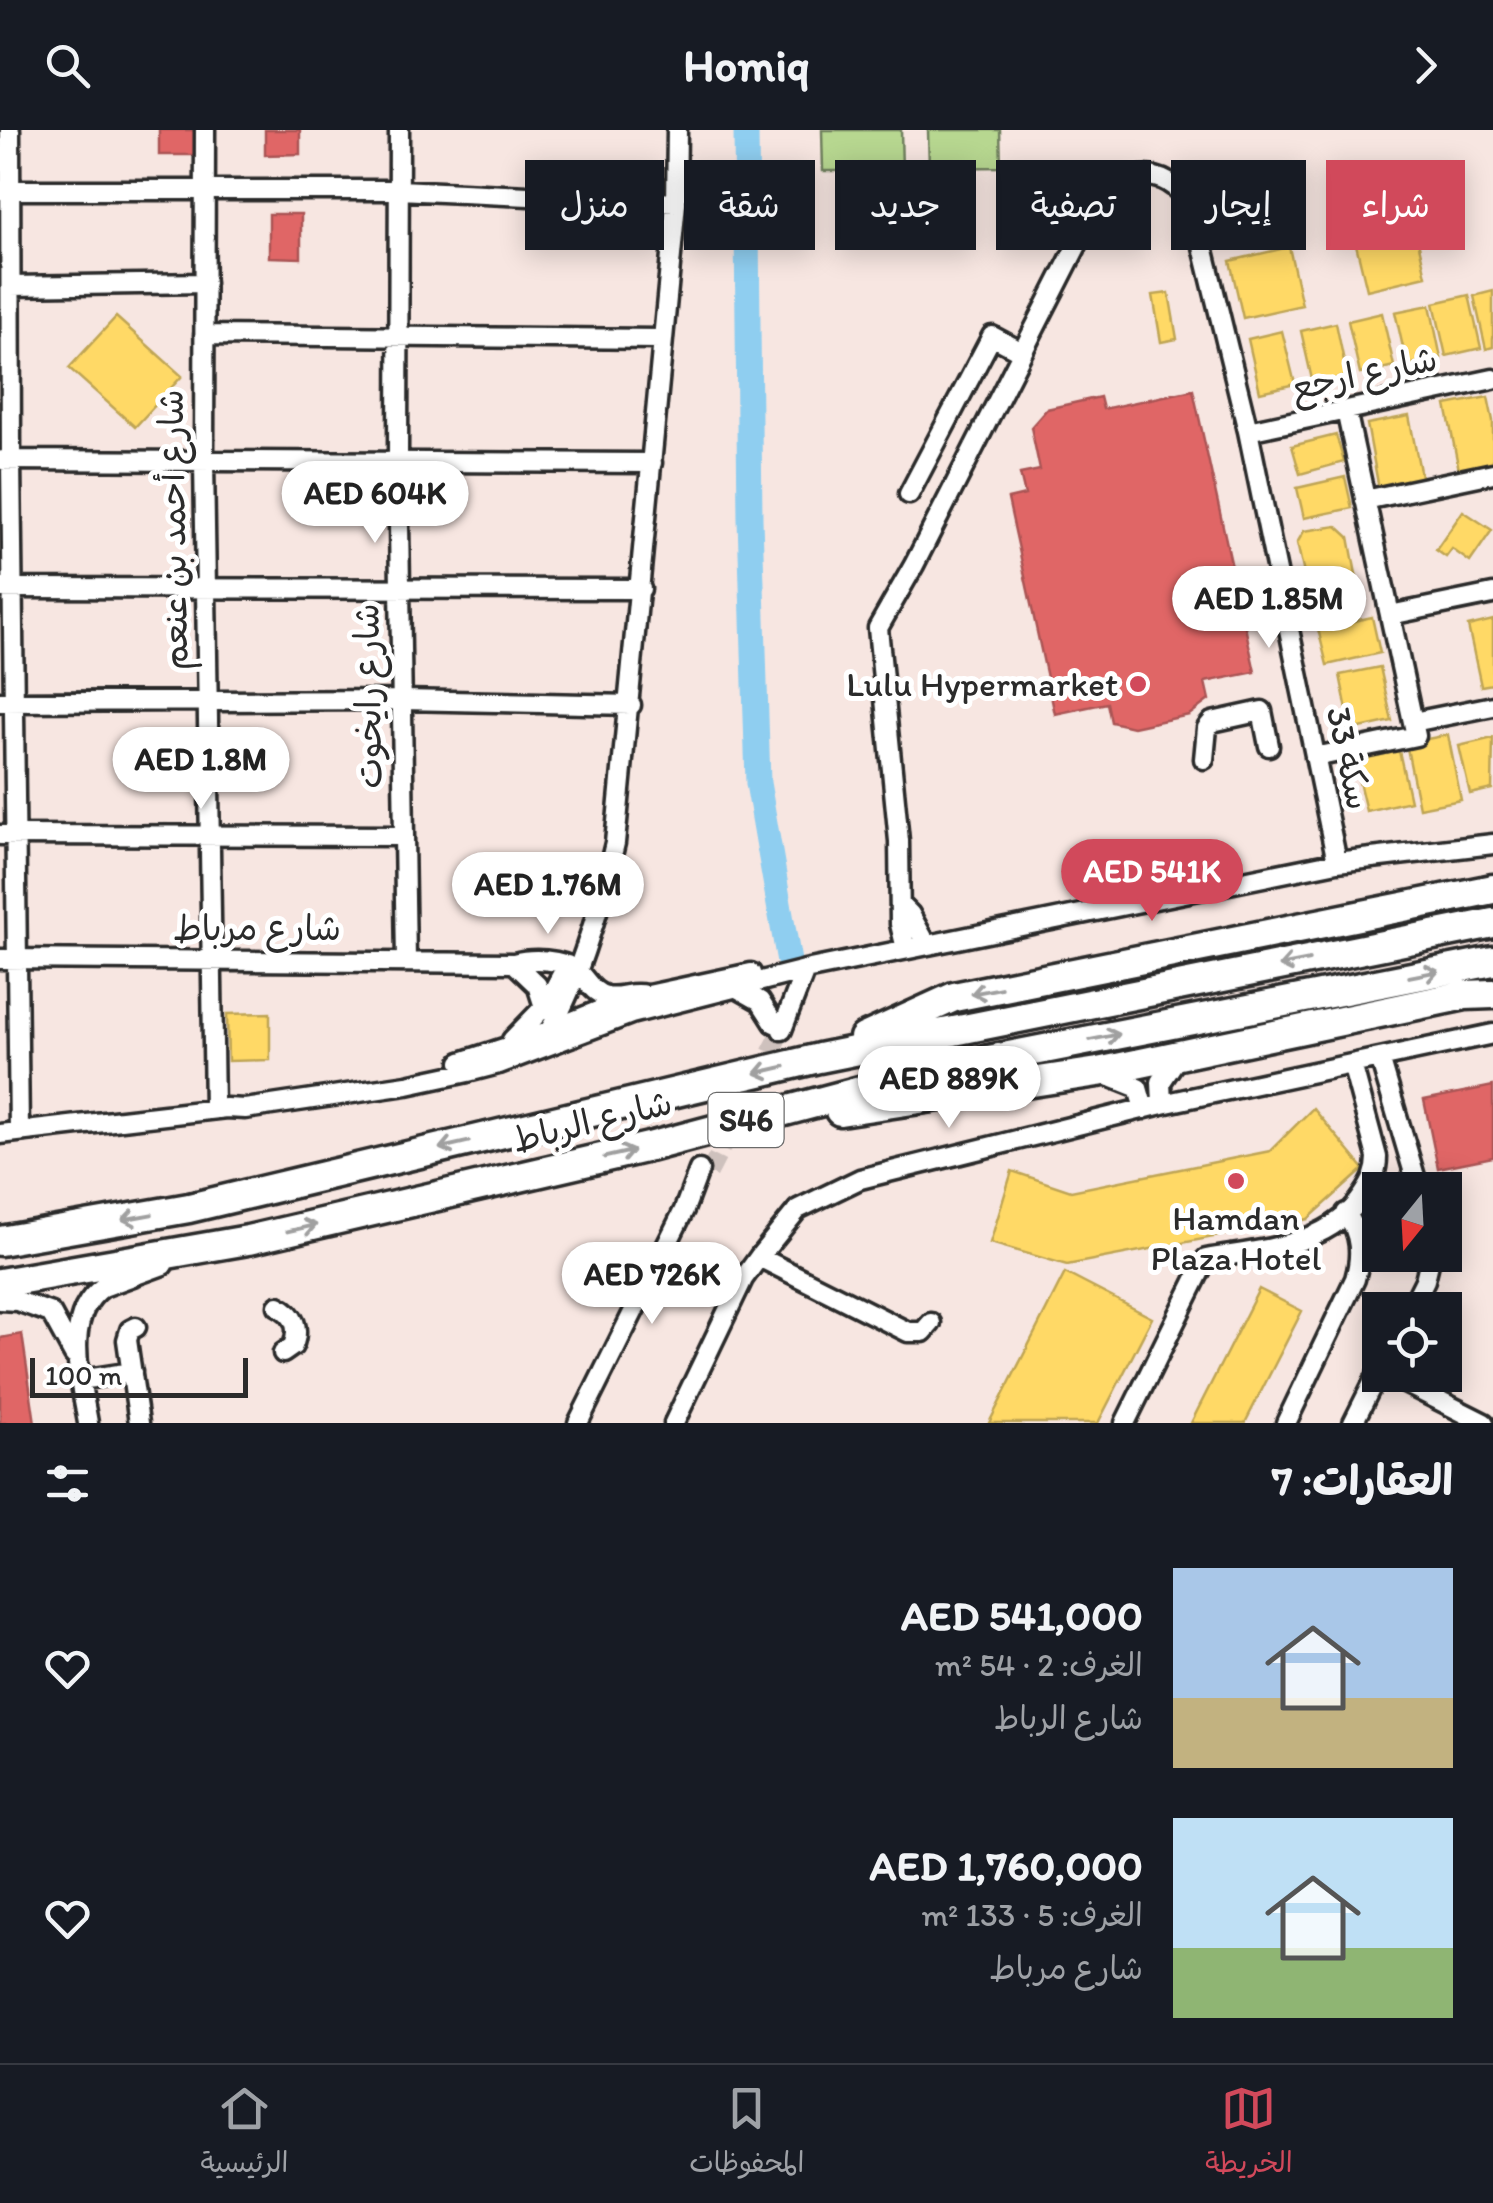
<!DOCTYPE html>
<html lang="ar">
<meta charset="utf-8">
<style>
:root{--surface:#171b24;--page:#242831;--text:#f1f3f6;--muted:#9ea1a6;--line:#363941;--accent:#d1495b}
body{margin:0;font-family:Itim,"Playpen Sans Arabic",sans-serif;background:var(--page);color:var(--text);direction:rtl;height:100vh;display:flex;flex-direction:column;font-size:38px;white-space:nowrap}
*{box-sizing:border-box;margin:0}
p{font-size:32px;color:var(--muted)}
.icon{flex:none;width:55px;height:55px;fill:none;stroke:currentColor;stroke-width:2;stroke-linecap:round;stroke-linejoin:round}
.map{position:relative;height:1293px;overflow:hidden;direction:ltr}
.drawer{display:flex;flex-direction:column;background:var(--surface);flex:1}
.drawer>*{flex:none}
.guide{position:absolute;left:30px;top:30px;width:1435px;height:90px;direction:rtl;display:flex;gap:20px}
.needle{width:65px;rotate:198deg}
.buttons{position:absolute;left:1362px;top:1042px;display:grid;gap:20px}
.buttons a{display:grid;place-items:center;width:100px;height:100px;border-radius:0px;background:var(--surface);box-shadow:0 5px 25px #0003;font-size:50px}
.scale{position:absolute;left:30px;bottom:25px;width:218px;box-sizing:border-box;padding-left:10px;border:5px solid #2b2b2b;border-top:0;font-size:28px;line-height:35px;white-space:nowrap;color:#2b2b2b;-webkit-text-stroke:8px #fff;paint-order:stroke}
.price{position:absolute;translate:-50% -85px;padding:0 22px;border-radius:35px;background:#fff;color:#222;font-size:32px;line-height:65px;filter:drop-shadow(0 2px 5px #0008)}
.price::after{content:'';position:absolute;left:50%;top:60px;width:30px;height:22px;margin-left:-15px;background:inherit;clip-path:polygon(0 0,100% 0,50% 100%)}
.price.selected{background:var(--accent);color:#fff}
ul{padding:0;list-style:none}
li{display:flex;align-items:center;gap:30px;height:250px;padding:0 40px}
li span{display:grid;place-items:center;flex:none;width:280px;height:200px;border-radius:0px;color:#555}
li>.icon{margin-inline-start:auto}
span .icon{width:120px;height:120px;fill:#fffc;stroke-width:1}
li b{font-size:42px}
h2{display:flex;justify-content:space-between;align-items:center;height:120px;padding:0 40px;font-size:42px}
.pill{padding:0 35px;border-radius:0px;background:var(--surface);box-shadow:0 5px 25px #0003;font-size:35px;line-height:90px}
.pill.selected{background:var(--accent);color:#fff}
header{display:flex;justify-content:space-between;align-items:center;height:130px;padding:0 40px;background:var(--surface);font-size:45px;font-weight:700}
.tab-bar{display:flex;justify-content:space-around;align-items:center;height:140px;border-top:2px solid var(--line);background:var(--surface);font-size:28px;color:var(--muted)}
.tab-bar a{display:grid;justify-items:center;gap:5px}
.tab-bar .selected{color:var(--accent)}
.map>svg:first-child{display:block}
.green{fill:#b7d790;stroke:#71815e;stroke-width:2.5}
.homes{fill:#ffd966;stroke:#bfa554;stroke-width:2.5}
.shops{fill:#e06666;stroke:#aa5454;stroke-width:2.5}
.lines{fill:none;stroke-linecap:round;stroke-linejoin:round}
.river{stroke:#8fcef0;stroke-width:25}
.minor-tunnel{stroke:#cec1bd;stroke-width:18;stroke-dasharray:18 9;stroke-linecap:butt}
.minor-casing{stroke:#2b2b2b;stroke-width:25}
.highway-casing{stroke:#2b2b2b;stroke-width:35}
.minor{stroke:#fff;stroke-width:18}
.highway{stroke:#fff;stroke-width:28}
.oneway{stroke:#a0a0a0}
.poi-dot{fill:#d1495b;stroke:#fff;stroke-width:4}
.labels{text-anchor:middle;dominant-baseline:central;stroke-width:10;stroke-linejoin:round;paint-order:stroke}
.shield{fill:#fff;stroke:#6b6b6b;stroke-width:2.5}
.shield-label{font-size:32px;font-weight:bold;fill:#2b2b2b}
.street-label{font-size:35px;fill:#2b2b2b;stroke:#fff}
.poi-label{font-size:35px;fill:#2b2b2b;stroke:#fff;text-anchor:end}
</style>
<header><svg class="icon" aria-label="forward" viewBox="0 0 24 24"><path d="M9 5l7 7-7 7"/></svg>Homiq<svg class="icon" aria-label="search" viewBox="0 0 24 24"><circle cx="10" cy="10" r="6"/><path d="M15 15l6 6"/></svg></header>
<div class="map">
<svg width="1493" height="1293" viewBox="0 0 1493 1293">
<rect width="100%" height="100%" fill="#f7e6e1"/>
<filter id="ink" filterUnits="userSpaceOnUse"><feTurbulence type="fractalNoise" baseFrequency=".01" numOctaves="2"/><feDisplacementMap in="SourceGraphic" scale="20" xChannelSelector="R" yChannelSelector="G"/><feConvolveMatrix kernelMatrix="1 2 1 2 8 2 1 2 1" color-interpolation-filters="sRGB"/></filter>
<g filter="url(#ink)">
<path class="green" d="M822,0H901L902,41H823Z
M928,0H1000L1001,37L929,38Z"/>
<path class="homes" d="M1413,89L1426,146L1367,160L1353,102Z
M1289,117L1302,175L1243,188L1230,131Z
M1493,161V217L1486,219L1474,166Z
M1169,163L1177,209L1161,212L1153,165Z
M1469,165L1481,218L1446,226L1434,173Z
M1430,175L1441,228L1407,235L1395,182Z
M1382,183L1394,236L1360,244L1348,191Z
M116,187L182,246L135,297L69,238Z
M1336,193L1347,246L1313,254L1301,201Z
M1282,201L1295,254L1260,262L1248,209Z
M1488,267L1493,291V334L1459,340L1446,275Z
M1409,286L1422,351L1379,359L1367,294Z
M1336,305L1344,332L1300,344L1292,316Z
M1345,347L1352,378L1304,388L1297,358Z
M1463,381L1492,400L1470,432L1452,419L1446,427L1436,420Z
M1337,396L1349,407L1359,460L1354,470L1319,479L1310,470L1297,413L1304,401Z
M1372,487L1380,523L1327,535L1318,499Z
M1493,490V554L1481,556L1468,496Z
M1380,537L1392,591L1351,600L1340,545Z
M1448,605L1461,670L1419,678L1406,613Z
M1493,608L1492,659L1470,664L1459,616Z
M1399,621L1410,671L1366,681L1354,631Z
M270,883V930L228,931L227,884Z
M1313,978L1364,1039L1308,1089L1067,1135L990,1113L1012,1041L1071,1061L1270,1021Z
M1065,1143L1152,1188L1098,1293H989Z
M1259,1159L1302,1181L1245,1293H1191Z"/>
<path class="shops" d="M159,0H198V25H159Z
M265,0H300V24L265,25Z
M269,84H301V128L269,127Z
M1193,260L1255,542L1205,552L1209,570L1189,585L1133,597L1111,592L1107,573L1055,584L1008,369L1025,365L1020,344L1040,340L1031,297L1047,279L1100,267L1103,279Z
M1493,956V1027L1438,1038L1424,970Z
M22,1204L35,1293H0V1208Z"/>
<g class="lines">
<path class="river" d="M746,0L750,389L758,653L791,843"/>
<path class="minor-tunnel" d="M709,1043L782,900"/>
<g class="minor-casing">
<path id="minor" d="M10,0L11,330L19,1001
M205,0L204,331L214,979
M399,0L398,332L406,831
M0,60H399L676,73
M11,156L205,153
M204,205L661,209
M1248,301L1493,249
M2,330L652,333
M909,364L992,206L1022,222
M1365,370L1493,343
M0,458L641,459
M1390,485L1493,464
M0,572L402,570L631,575
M1413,592L1493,576
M1315,627L1416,606L1346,280
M1204,629L1207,598L1212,592L1262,581L1269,616
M0,705L403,706
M901,775L910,784L927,815
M906,819L900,794L899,711L878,498L914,435L1100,70C1136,30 1180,42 1197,92L1248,301L1337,732
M0,829L514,833C532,828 561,829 576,840C587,849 591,862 606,866C620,869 631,861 645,865
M514,833L537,855L545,880
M737,858L760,871L774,893
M782,900L805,840
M512,910L545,876L567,835
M535,920C572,880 603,766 615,713L676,73L677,0
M1380,928L1419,1060
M461,932L513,915L625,870L751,843
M1103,944L1138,958L1144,979
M1162,974L1161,952L1179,925
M0,1004L226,978L245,979L407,955L468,942L499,934L631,884L805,840L1337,732L1493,714
M759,1127L908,1202H923L931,1193
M0,1170L17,1171L51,1183L74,1225
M278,1176C295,1185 300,1198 293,1216L283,1223
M1410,1180L1425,1150L1431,1125
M136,1197L130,1200L127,1210L139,1293
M1389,1245L1484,1293
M80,1250L132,1242
M88,1293C81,1250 61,1187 103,1157L163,1135
M578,1293L684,1080L699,1040
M674,1293L743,1149L759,1127L798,1079L860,1049L1162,974L1493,904
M1125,1293L1206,1129C1262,1119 1330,1117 1364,1064C1372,1052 1377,1042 1377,1027L1352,934
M1286,1293L1355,1149C1362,1125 1361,1104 1346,1083
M1353,1293L1380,1239"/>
</g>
<g class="highway-casing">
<path id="highway" d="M864,908L954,867L1493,759
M840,981L1098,942L1465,865L1493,864
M0,1111L189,1078L819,928L1493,793
M0,1153L248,1110L649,1017L943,939L1493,831"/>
</g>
<use href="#minor" class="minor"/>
<use href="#highway" class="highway"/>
</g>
<defs><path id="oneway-shaft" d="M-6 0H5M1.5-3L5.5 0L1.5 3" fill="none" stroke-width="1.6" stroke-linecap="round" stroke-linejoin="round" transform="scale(2.5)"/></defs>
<g class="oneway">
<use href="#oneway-shaft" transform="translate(1294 833) rotate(169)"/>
<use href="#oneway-shaft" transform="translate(1424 844) rotate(-11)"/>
<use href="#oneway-shaft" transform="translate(986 861) rotate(169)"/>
<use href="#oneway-shaft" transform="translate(1105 907) rotate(-11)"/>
<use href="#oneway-shaft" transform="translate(770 940) rotate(167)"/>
<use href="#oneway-shaft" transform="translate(454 1015) rotate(167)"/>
<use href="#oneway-shaft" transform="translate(619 1024) rotate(-13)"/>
<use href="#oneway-shaft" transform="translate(137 1087) rotate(170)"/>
<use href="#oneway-shaft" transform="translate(302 1098) rotate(-13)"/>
</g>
</g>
<g class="poi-dot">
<circle cx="1138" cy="554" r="10"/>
<circle cx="1236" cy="1051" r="10"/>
</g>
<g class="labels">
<rect class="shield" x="708.5" y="963" width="75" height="54" rx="8"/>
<g class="shield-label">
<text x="746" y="990">S46</text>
</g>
<g class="street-label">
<text transform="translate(1364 243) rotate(-12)">شارع ارجع</text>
<text transform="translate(173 400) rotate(-91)">شارع أحمد بن عنعم</text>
<text transform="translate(368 566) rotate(-91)">شارع رايخوت</text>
<text transform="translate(1349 628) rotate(78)">سكة 33</text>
<text x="257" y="798">شارع مرباط</text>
<text transform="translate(592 991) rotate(-14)">شارع الرباط</text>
</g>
<g class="poi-label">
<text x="1118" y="554">Lulu Hypermarket</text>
<text x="1236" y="1088" text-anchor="middle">Hamdan<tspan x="1236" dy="40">Plaza Hotel</tspan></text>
</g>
</g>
</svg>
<div class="buttons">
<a><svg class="needle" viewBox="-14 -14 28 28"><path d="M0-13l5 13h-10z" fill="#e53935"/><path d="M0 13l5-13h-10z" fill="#9ea1a6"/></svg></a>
<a><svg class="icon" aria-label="locate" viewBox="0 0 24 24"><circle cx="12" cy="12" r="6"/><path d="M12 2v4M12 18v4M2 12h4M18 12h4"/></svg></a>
</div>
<div class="scale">100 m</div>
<b class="price" style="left:375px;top:416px">AED 604K</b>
<b class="price" style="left:1269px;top:521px">AED 1.85M</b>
<b class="price" style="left:201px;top:682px">AED 1.8M</b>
<b class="price selected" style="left:1152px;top:794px">AED 541K</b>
<b class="price" style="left:548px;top:807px">AED 1.76M</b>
<b class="price" style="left:949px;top:1001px">AED 889K</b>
<b class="price" style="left:652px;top:1197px">AED 726K</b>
<div class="guide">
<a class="pill selected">شراء</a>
<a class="pill">إيجار</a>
<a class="pill">تصفية</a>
<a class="pill">جديد</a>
<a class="pill">شقة</a>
<a class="pill">منزل</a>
</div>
</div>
<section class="drawer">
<h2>العقارات: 7<svg class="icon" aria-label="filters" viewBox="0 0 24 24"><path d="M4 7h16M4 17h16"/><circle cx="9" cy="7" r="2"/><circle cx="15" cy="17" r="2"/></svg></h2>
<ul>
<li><span style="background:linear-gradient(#a9c7e8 65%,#c2b280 0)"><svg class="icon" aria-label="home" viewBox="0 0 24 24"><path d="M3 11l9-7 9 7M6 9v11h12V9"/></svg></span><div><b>AED 541,000</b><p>الغرف: 2 · 54 m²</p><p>شارع الرباط</p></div><svg class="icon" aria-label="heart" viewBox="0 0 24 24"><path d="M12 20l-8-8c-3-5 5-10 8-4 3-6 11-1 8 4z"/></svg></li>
<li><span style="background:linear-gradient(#bfe0f5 65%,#8fb573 0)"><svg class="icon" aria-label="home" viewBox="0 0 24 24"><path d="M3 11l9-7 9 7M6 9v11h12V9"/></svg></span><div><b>AED 1,760,000</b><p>الغرف: 5 · 133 m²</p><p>شارع مرباط</p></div><svg class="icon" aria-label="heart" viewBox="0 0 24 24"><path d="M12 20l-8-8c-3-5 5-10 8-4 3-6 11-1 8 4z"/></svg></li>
</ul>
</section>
<nav class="tab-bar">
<a class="selected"><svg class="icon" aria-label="map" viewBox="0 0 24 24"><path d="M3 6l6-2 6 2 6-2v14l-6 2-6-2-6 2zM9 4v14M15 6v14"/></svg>الخريطة</a>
<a><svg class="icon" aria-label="saved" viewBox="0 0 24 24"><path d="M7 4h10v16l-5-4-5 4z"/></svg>المحفوظات</a>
<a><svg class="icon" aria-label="home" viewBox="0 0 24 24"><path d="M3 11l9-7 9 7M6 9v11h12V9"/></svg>الرئيسية</a>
</nav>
